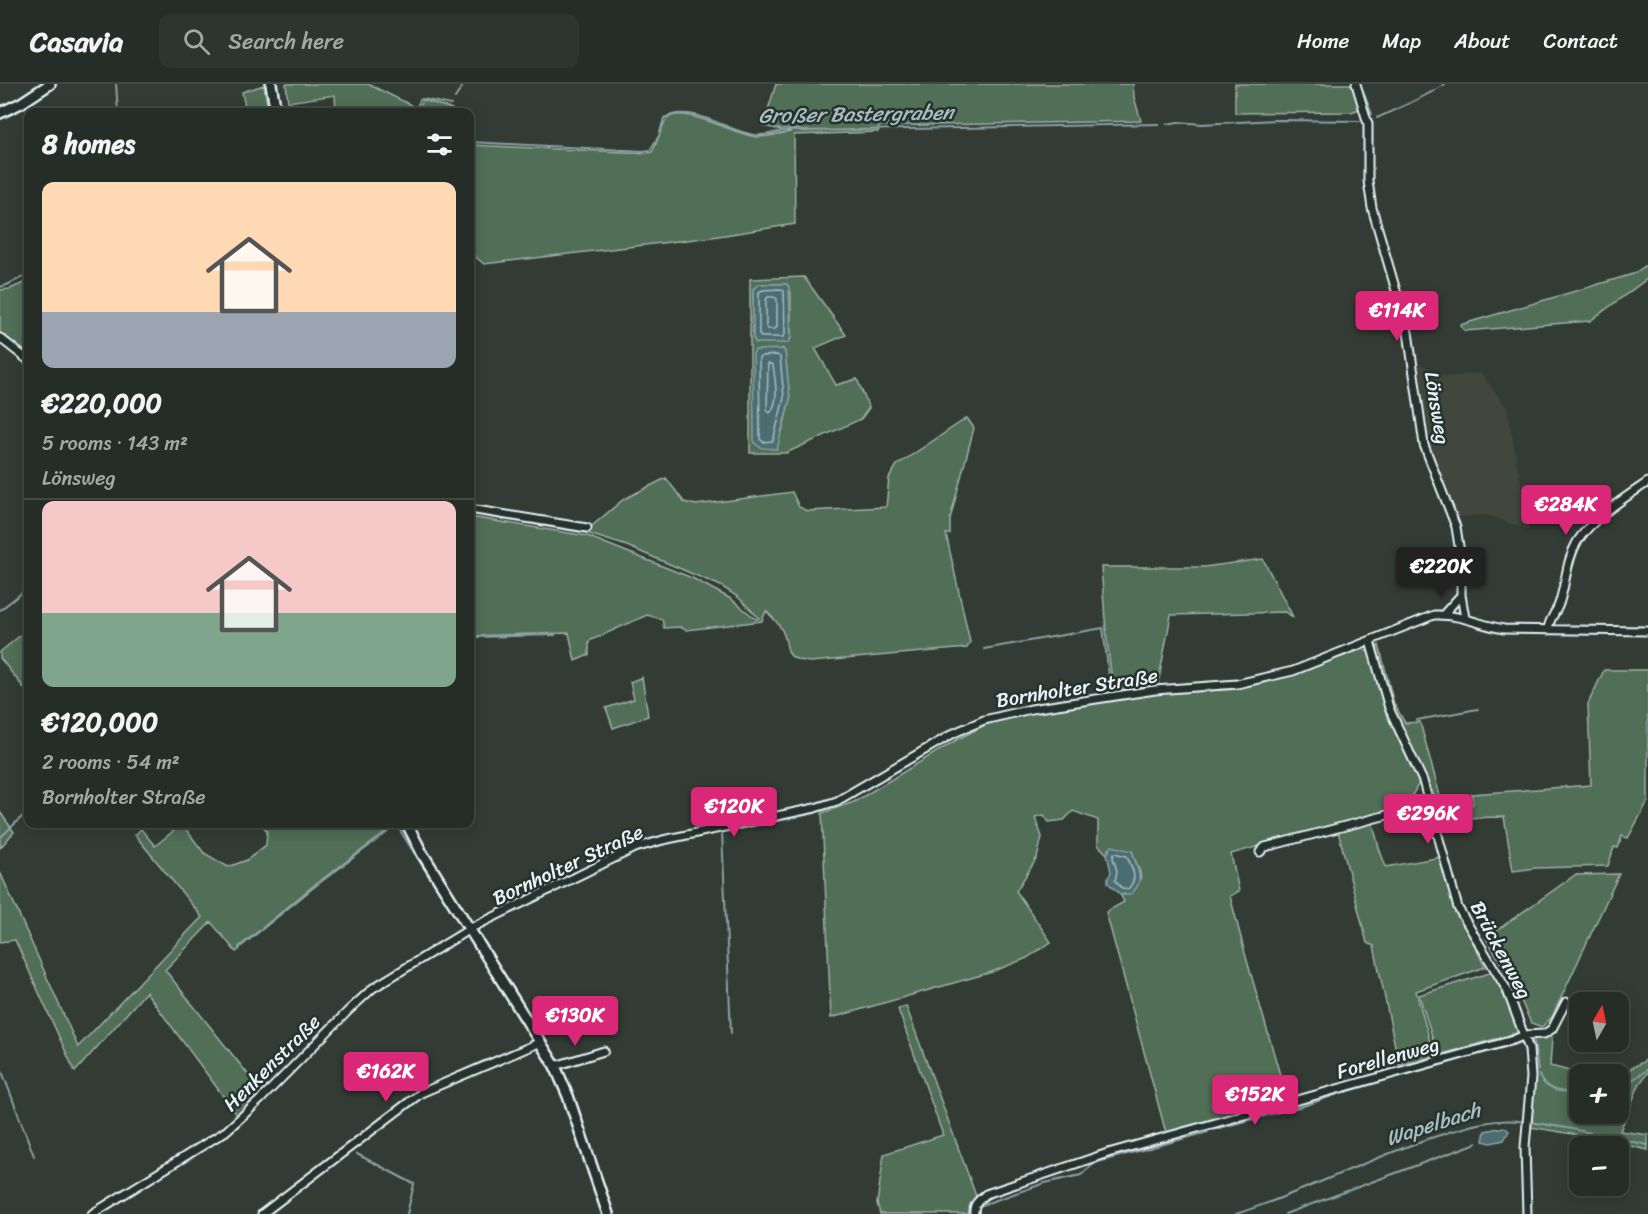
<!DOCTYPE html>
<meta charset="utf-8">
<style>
:root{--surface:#262d27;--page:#2e352f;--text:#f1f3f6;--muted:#a4a8a7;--line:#424944;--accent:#db2777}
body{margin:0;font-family:Sriracha,sans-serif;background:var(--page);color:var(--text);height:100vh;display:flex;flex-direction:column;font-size:22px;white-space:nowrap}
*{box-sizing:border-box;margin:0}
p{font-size:20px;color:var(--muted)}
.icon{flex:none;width:33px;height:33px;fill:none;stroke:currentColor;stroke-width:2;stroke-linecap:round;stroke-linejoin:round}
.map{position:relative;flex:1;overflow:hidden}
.panel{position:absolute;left:24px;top:24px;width:450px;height:720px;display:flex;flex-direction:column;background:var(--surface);border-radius:12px;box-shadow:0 3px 15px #0003,0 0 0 2px var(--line)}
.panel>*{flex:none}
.needle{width:39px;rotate:9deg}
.fabs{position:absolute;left:1569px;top:908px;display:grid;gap:12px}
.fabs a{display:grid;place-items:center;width:60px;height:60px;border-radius:12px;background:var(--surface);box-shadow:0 3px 15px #0003,0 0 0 2px var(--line);font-size:30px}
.price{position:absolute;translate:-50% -51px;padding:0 14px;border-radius:6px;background:var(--accent);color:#fff;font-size:20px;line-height:39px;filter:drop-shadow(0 2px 3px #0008)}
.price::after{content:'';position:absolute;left:50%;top:36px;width:18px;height:14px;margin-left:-9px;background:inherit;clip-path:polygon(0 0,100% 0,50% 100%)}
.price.current{background:#222;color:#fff}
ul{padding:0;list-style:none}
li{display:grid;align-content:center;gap:12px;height:318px;padding:0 18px}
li+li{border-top:2px solid var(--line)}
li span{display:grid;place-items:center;height:186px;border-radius:12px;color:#555}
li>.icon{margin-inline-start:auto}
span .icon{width:108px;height:108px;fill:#fffc;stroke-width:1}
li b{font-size:26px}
h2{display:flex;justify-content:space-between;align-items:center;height:72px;padding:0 18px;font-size:26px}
header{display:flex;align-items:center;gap:36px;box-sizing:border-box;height:84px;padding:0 30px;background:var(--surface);border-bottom:2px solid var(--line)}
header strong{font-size:28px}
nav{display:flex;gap:33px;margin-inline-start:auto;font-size:21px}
.search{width:420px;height:54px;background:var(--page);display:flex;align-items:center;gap:15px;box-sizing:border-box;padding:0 21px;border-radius:12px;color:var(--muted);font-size:22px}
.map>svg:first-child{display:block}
.built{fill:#42473c}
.green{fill:#516e56;stroke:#9cb0a7;stroke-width:1.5;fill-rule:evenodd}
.water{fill:#4b6d71;stroke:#8aa2a7;stroke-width:1.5}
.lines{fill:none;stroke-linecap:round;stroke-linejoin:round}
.shore{stroke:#a9bcc2;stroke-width:1.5}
.stream{stroke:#8aa2a7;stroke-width:2}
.street-casing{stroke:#e8f1f8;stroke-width:11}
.secondary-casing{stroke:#e8f1f8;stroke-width:14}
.street{stroke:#26332d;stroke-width:7}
.secondary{stroke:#26332d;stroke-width:9}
.labels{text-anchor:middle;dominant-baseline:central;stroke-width:5;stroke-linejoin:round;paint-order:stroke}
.street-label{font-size:20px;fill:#e8f1f8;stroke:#26332d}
.water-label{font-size:21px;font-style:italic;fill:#a9bcc2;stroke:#26332d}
</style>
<header>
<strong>Casavia</strong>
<div class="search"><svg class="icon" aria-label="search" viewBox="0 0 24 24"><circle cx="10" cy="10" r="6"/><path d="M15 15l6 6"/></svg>Search here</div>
<nav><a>Home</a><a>Map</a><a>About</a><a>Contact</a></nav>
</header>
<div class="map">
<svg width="1648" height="1130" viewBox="0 0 1648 1130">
<rect width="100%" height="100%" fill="#333c34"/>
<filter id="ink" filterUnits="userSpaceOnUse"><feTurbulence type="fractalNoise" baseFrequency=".0167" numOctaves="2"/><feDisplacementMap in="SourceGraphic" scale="12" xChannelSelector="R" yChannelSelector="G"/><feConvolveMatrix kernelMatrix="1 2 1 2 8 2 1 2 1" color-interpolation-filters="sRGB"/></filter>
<g filter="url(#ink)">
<path class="built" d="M1418,279L1447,293L1481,289L1507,324L1529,446L1488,431L1456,433L1434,383L1424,337Z"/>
<path class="green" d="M286,0H368L411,21L408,28H336L335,11L288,18Z
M776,0H1133L1134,13L1141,37L879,42L878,48L794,51L795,140L712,153L484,180L470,168V61L646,69L652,68C658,59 661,40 668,34C686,21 737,52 758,53C769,53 781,49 791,48L763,42Z
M1235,0H1352L1362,24L1351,28L1235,29Z
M264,1L268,28H246L242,8Z
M423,16L452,25L450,28H418Z
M1648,180V194L1590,237L1465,247L1460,241L1633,190Z
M804,193L846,251L815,264L836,301L857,295L869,324L861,335L786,369H750V195ZM759,200H787L791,209V254L788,259L753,254V205ZM783,265L785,268L790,315L782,348Z
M28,197V270L0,248V206L10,205Z
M967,334L974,344L950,435V450H946L970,558L967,564L810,578C781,575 791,565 782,546C778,538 772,533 766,527L762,537L686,546L680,543L664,544L662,535L647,531L589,557V571L575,577L569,549L470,552V433L587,452L692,494L731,515L756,535L759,534L738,513L721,502L627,462L586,449L470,430V427L587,446L624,415L666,394L684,418L696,421L792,408L799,423L807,427L886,423L889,394L897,381Z
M1263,475L1293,533L1285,528L1171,531L1158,600L1113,607L1106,546L1101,483H1204Z
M28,545V609L0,574V568Z
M1379,561L1394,620L1405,639L1420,638L1440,712L1435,713L1395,631L1377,564Z
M1363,565L1369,569L1385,627L1419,699L1412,712L1396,718L1392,725L1231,770L1239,807L1230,812L1246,873L1287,1015L1166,1049L1106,828L1124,818L1120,810L1125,811C1149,794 1140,792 1132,767L1109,765L1107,770L1098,761V736L1073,727L1064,736L1049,738L1044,731L1035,733L1042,753L1037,774L1016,807L1051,858L1027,874L992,888L831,934L822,729L854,718L958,655L985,641L1014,632L1154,610L1237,605L1295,590Z
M1604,586H1648V717L1628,754L1622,752L1618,764L1614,763L1608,782L1536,784L1513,787L1504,733L1458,734L1457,722L1473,720L1472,710L1591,701L1588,620Z
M642,593L648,632L613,644L606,624L634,615L630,598Z
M0,728L14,748L0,764Z
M1372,737L1379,764L1386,783L1441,773L1450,811L1485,883L1416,907L1434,972L1399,981L1374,862L1367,859L1338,747Z
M182,740L204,769L228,783L247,776L266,761L267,747L261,740L396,741L313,802L239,863L240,865L236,868L211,838L165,886L262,1008L238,1032L146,908L75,988L15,856L0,858V788L78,963L202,833L135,751L141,745L155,762Z
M1619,790L1552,933L1542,943L1531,939L1513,899L1486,854L1575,791Z
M1493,888L1520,948L1438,971L1419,911Z
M906,922L976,1112L970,1123V1130H880L877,1119L884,1070L943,1051L898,925Z
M1530,953H1552L1550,982L1582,990H1580V1029H1618L1619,991L1648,975V988L1639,1001L1620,1047L1648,1051V1066L1590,1053L1530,1043L1535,995Z"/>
<path class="water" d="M759,200H787L789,203L791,254L788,259H756L753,254V205Z
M783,265L785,268L790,315L777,365C768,364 758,366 754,357L753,270L755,266Z
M1112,762L1132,767C1137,784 1147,799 1129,811L1120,810L1108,799V794L1111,788L1107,770Z
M1504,1043L1509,1047L1504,1056L1491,1059L1483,1057L1485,1047Z"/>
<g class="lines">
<path class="shore" d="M763,206L780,205L784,207L785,250L783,253H761L759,251V208Z
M768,213H774L777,215V243L775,245H768L766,243V216Z
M777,271L780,273L784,314L773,357L763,358L760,355L759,274L762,272Z
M768,279L773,281C775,296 780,317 770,329L767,326Z
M1114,769L1127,772C1132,785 1139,794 1128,805L1122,804L1115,797L1117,787L1113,774Z"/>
<path class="stream" d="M116,0L118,28
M1360,0L1372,30
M265,2L269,28
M455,14L464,0
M415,28L420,16L423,15L451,21
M1377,34C1400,23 1424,14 1445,0
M1167,40L1178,38L1202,40L1276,36L1360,37
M470,58L643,67L650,66L659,52L664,34C693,19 726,47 755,51C771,53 786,42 802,47L1159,40
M0,203L7,201L28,190
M28,455V457
M0,526L28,504
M470,553L555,551
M984,565L1103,544L1111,608
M1417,636L1478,625
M396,740L430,794
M729,747L815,729
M722,748L731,949
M0,754L28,727
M239,864L314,803L397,741
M1531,957L1534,958L1538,986
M0,982L34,1072
M1539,991C1544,1008 1565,1008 1580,1010
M1398,993L1523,958
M420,1006L484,977
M1618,1006L1648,985
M1346,1008L1393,994
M1530,1038L1567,1044L1648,1061
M1212,1046L1303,1022L1341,1009
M357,1070L414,1100L407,1130
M306,1091L411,1011
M979,1130V1122L1045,1099L1081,1091L1092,1081L1098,1078L1208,1048
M1236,1130C1305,1108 1371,1073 1440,1051C1468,1042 1495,1033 1525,1038
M1285,1130L1477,1059"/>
<g class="street-casing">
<path id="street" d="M1356,0L1368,40V97L1372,124L1408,248L1424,361L1456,443L1461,475V511L1465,534
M0,254L28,276
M470,425L587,444
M1443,531L1461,511
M1548,546C1548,536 1556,529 1559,520C1566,500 1566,477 1577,458C1591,435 1626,413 1648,398
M1370,557L1389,624L1423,697L1458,824L1507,906L1529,965L1531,993L1525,1063L1527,1130
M1260,768L1265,763L1429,720
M555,982L604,967
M92,1130L226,1047L260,1016L349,926L373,904L473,843L635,764L663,756L815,724L837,717L954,649L984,636L1031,625L1155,606L1237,600L1293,587L1434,531C1461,530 1479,541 1504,545L1648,547
M262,1130L421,1009L541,958
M974,1130C973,1120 979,1116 986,1110L1108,1069L1513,956L1525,951L1544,950L1552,945L1566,918"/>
</g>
<g class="secondary-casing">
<path id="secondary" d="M271,0L276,28
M0,29L21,19L50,0
M407,740L422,769L555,982L568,1012L608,1130"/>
</g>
<use href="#street" class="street"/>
<use href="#secondary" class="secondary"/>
</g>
</g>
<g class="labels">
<g class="street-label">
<text transform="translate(1437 324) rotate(81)">Lönsweg</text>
<text transform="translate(1077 604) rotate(-9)">Bornholter Straße</text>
<text transform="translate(568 781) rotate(-25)">Bornholter Straße</text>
<text transform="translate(1501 866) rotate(62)">Brückenweg</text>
<text transform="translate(1388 974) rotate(-16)">Forellenweg</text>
<text transform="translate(272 979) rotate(-45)">Henkenstraße</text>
</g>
<g class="water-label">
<text transform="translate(856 30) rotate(-1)">Großer Bastergraben</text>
<text transform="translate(1433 1040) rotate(-18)">Wapelbach</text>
</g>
</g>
</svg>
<div class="fabs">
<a><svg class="needle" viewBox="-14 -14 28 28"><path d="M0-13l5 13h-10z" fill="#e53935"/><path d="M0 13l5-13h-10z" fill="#a4a8a7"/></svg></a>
<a>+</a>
<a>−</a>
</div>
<b class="price" style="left:1397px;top:258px">€114K</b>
<b class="price" style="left:1566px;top:452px">€284K</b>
<b class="price current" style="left:1441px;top:514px">€220K</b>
<b class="price" style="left:734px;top:754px">€120K</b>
<b class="price" style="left:1428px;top:761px">€296K</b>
<b class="price" style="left:575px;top:963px">€130K</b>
<b class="price" style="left:386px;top:1019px">€162K</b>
<b class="price" style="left:1255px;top:1042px">€152K</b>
<section class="panel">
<h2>8 homes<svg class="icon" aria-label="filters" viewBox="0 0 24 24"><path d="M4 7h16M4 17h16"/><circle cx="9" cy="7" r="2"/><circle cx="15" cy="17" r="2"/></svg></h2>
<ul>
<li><span style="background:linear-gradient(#ffd9b3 70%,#9aa5b1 0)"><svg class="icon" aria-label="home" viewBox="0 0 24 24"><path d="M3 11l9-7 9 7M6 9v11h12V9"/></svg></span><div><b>€220,000</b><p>5 rooms · 143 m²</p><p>Lönsweg</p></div></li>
<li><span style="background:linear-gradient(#f6c9c9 60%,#7fa58c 0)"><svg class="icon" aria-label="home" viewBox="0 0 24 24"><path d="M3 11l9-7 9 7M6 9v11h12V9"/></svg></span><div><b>€120,000</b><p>2 rooms · 54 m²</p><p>Bornholter Straße</p></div></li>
</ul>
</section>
</div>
